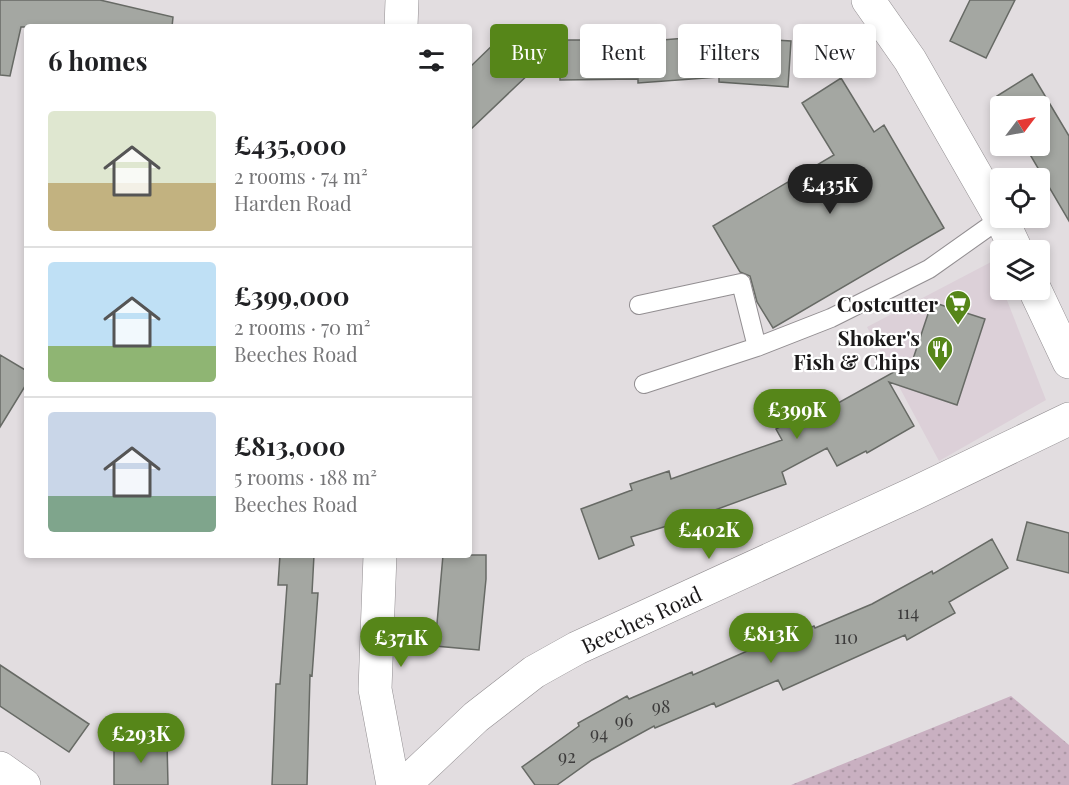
<!DOCTYPE html>
<meta charset="utf-8">
<style>
:root{--surface:#fff;--page:#f6f6f6;--text:#202124;--muted:#757577;--line:#e0e0e0;--accent:#568619}
body{margin:0;font-family:"Playfair Display",serif;background:var(--page);color:var(--text);height:100vh;display:flex;flex-direction:column;font-size:22px;white-space:nowrap}
*{box-sizing:border-box;margin:0}
p{font-size:20px;color:var(--muted)}
.icon{flex:none;width:33px;height:33px;fill:none;stroke:currentColor;stroke-width:2;stroke-linecap:round;stroke-linejoin:round}
.map{position:relative;flex:1;overflow:hidden}
.drawer{position:absolute;left:24px;top:24px;width:448px;height:534px;display:flex;flex-direction:column;background:var(--surface);border-radius:6px;box-shadow:0 3px 9px #0003}
.drawer>*{flex:none}
.hud{position:absolute;left:490px;top:24px;width:488px;height:54px;display:flex;gap:12px}
.needle{width:39px;rotate:58deg}
.fabs{position:absolute;left:990px;top:96px;display:grid;gap:12px}
.fabs a{display:grid;place-items:center;width:60px;height:60px;border-radius:6px;background:var(--surface);box-shadow:0 3px 9px #0003;font-size:30px}
.price{position:absolute;translate:-50% -51px;padding:0 14px;border-radius:21px;background:var(--accent);color:#fff;font-size:20px;line-height:39px;filter:drop-shadow(0 2px 3px #0008)}
.price::after{content:'';position:absolute;left:50%;top:36px;width:18px;height:14px;margin-left:-9px;background:inherit;clip-path:polygon(0 0,100% 0,50% 100%)}
.price.current{background:#222;color:#fff}
ul{padding:0;list-style:none}
li{display:flex;align-items:center;gap:18px;height:150px;padding:0 24px}
li+li{border-top:2px solid var(--line)}
li span{display:grid;place-items:center;flex:none;width:168px;height:120px;border-radius:6px;color:#555}
li>.icon{margin-inline-start:auto}
span .icon{width:72px;height:72px;fill:#fffc;stroke-width:1}
li b{font-size:26px}
h2{display:flex;justify-content:space-between;align-items:center;height:72px;padding:0 24px;font-size:26px}
.chip{padding:0 21px;border-radius:6px;background:var(--surface);box-shadow:0 3px 9px #0003;font-size:21px;line-height:54px}
.chip.current{background:var(--accent);color:#fff}
.map>svg:first-child{display:block}
.built{fill:#dcd0d8}
.garden{fill:url(#garden-dots)}
.building{fill:#a4a7a2;stroke:#676a65;stroke-width:1.5}
.lines{fill:none;stroke-linecap:round;stroke-linejoin:round}
.service-casing{stroke:#928e91;stroke-width:20}
.minor-casing{stroke:#928e91;stroke-width:34}
.tertiary-casing{stroke:#928e91;stroke-width:34}
.service{stroke:#fff;stroke-width:18}
.minor{stroke:#fff;stroke-width:33}
.tertiary{stroke:#fff;stroke-width:33}
.labels{text-anchor:middle;dominant-baseline:central;stroke-width:4.5;stroke-linejoin:round;paint-order:stroke}
.number-label{font-size:18px;fill:#3d3c3c}
.poi-label{font-size:21px;font-weight:bold;fill:#1b191a;stroke:#fff;text-anchor:end}
.street-label{font-size:21px;fill:#1b191a;stroke:#fff}
</style>
<div class="map">
<svg width="1069" height="785" viewBox="0 0 1069 785">
<defs>
<pattern id="garden-dots" width="8" height="8" patternUnits="userSpaceOnUse" patternTransform="scale(1.5)"><rect width="8" height="8" fill="#c9b0c1"/><path d="M2 2h.1M6 6h.1" fill="none" stroke="#ac97a5" stroke-width="1.8" stroke-linecap="round"/></pattern>
</defs>
<rect width="100%" height="100%" fill="#e2dde0"/>
<path class="built" d="M993,261L1000,282V290H1003L1046,400L939,461L867,327Z"/>
<path class="garden" d="M1011,696L1069,745V785H791Z"/>
<path class="building" d="M0,0H100L173,17L172,27H21L10,76L0,75Z
M970,0H1015L986,58L950,41Z
M712,36L791,41L788,87L719,82V77L638,83V79L560,80V40H624V43Z
M501,37L533,70L470,130V67Z
M1032,74L1069,136V221L1025,146H1040V106H1004L997,96Z
M841,78L874,132L884,125L944,228L773,328L757,302L750,276L740,272L713,226L834,155L802,103Z
M932,302L985,319L957,405L889,382L914,426L867,453L866,451L837,466L827,448L782,472L786,484L693,518L631,537L634,545L599,559L581,509L632,490L630,484L669,471L671,479L782,440L776,429L828,401L831,407L912,362Z
M0,355L27,371V383L0,427Z
M1027,522L1069,533V573L1017,560Z
M992,539L1008,568L949,602L955,613L907,640L905,635L783,690L778,680L716,707L714,703L655,728L654,726L592,760L557,785H535L522,767L579,726L578,723L627,696L629,699L692,672L693,675L754,648L755,651L814,626L815,628L872,604L932,571L933,574Z
M280,555H314L312,593H318L312,676L310,675L307,785H272L276,684H280L287,585H278Z
M443,555H486V579L479,650L435,646Z
M0,665L89,724L69,752L0,706Z
M114,742H167L168,785H114Z"/>
<g class="lines">
<g class="service-casing">
<path id="service" d="M639,305L741,283L757,347
M644,384L757,347L831,318L929,269L1001,218"/>
</g>
<g class="minor-casing">
<path id="minor" d="M401,27L402,0
M380,555L375,689L393,785
M0,768L24,785
M404,785L476,717L534,672L577,648L913,494L1069,419"/>
</g>
<g class="tertiary-casing">
<path id="tertiary" d="M868,0L910,60L1000,217
M1001,218L1016,250
M1035,290L1069,362"/>
</g>
<use href="#service" class="service"/>
<use href="#minor" class="minor"/>
<use href="#tertiary" class="tertiary"/>
</g>
<defs>
<g id="supermarket-pin" transform="scale(1.35)"><path d="M0 17L-7.5 6A9.5 9.5 0 1 1 7.5 6Z" fill="#568619" stroke="#fff"/><path d="M-6-5.5h2.5l.6 2H6L4.5 2H-2.5L-4.4-4H-6ZM-1.5 3.2a1.3 1.3 0 1 0 .1 0ZM3 3.2a1.3 1.3 0 1 0 .1 0Z" fill="#fff"/></g>
<g id="restaurant-pin" transform="scale(1.35)"><path d="M0 17L-7.5 6A9.5 9.5 0 1 1 7.5 6Z" fill="#568619" stroke="#fff"/><path d="M-5-6h1v4h1v-4h1v4h1v-4h1v5L-1.5 .5V6h-2V.5L-5-1ZM5-6V6H3V1.5H1.5Q1.5-4 5-6Z" fill="#fff"/></g>
</defs>
<g fill-rule="evenodd">
<use href="#supermarket-pin" x="958" y="303"/>
<use href="#restaurant-pin" x="940" y="349"/>
</g>
<g class="labels">
<g class="number-label">
<text x="908" y="612">114</text>
<text x="846" y="637">110</text>
<text x="661" y="706">98</text>
<text x="624" y="720">96</text>
<text x="599" y="733">94</text>
<text x="567" y="756">92</text>
</g>
<g class="poi-label">
<text x="938" y="303">Costcutter</text>
<text x="920" y="337">Shoker's<tspan x="920" dy="24">Fish &amp; Chips</tspan></text>
</g>
<g class="street-label">
<text transform="translate(641 619) rotate(-25)">Beeches Road</text>
</g>
</g>
</svg>
<div class="fabs">
<a><svg class="needle" viewBox="-14 -14 28 28"><path d="M0-13l5 13h-10z" fill="#e53935"/><path d="M0 13l5-13h-10z" fill="#757577"/></svg></a>
<a><svg class="icon" aria-label="locate" viewBox="0 0 24 24"><circle cx="12" cy="12" r="6"/><path d="M12 2v4M12 18v4M2 12h4M18 12h4"/></svg></a>
<a><svg class="icon" aria-label="layers" viewBox="0 0 24 24"><path d="M12 4l9 5-9 5-9-5zM3 14l9 5 9-5"/></svg></a>
</div>
<b class="price current" style="left:830px;top:215px">£435K</b>
<b class="price" style="left:797px;top:440px">£399K</b>
<b class="price" style="left:709px;top:560px">£402K</b>
<b class="price" style="left:771px;top:664px">£813K</b>
<b class="price" style="left:401px;top:668px">£371K</b>
<b class="price" style="left:141px;top:764px">£293K</b>
<div class="hud">
<a class="chip current">Buy</a>
<a class="chip">Rent</a>
<a class="chip">Filters</a>
<a class="chip">New</a>
</div>
<section class="drawer">
<h2>6 homes<svg class="icon" aria-label="filters" viewBox="0 0 24 24"><path d="M4 7h16M4 17h16"/><circle cx="9" cy="7" r="2"/><circle cx="15" cy="17" r="2"/></svg></h2>
<ul>
<li><span style="background:linear-gradient(#dfe7d0 60%,#c2b280 0)"><svg class="icon" aria-label="home" viewBox="0 0 24 24"><path d="M3 11l9-7 9 7M6 9v11h12V9"/></svg></span><div><b>£435,000</b><p>2 rooms · 74 m²</p><p>Harden Road</p></div></li>
<li><span style="background:linear-gradient(#bfe0f5 70%,#8fb573 0)"><svg class="icon" aria-label="home" viewBox="0 0 24 24"><path d="M3 11l9-7 9 7M6 9v11h12V9"/></svg></span><div><b>£399,000</b><p>2 rooms · 70 m²</p><p>Beeches Road</p></div></li>
<li><span style="background:linear-gradient(#c9d6e8 70%,#7fa58c 0)"><svg class="icon" aria-label="home" viewBox="0 0 24 24"><path d="M3 11l9-7 9 7M6 9v11h12V9"/></svg></span><div><b>£813,000</b><p>5 rooms · 188 m²</p><p>Beeches Road</p></div></li>
</ul>
</section>
</div>
